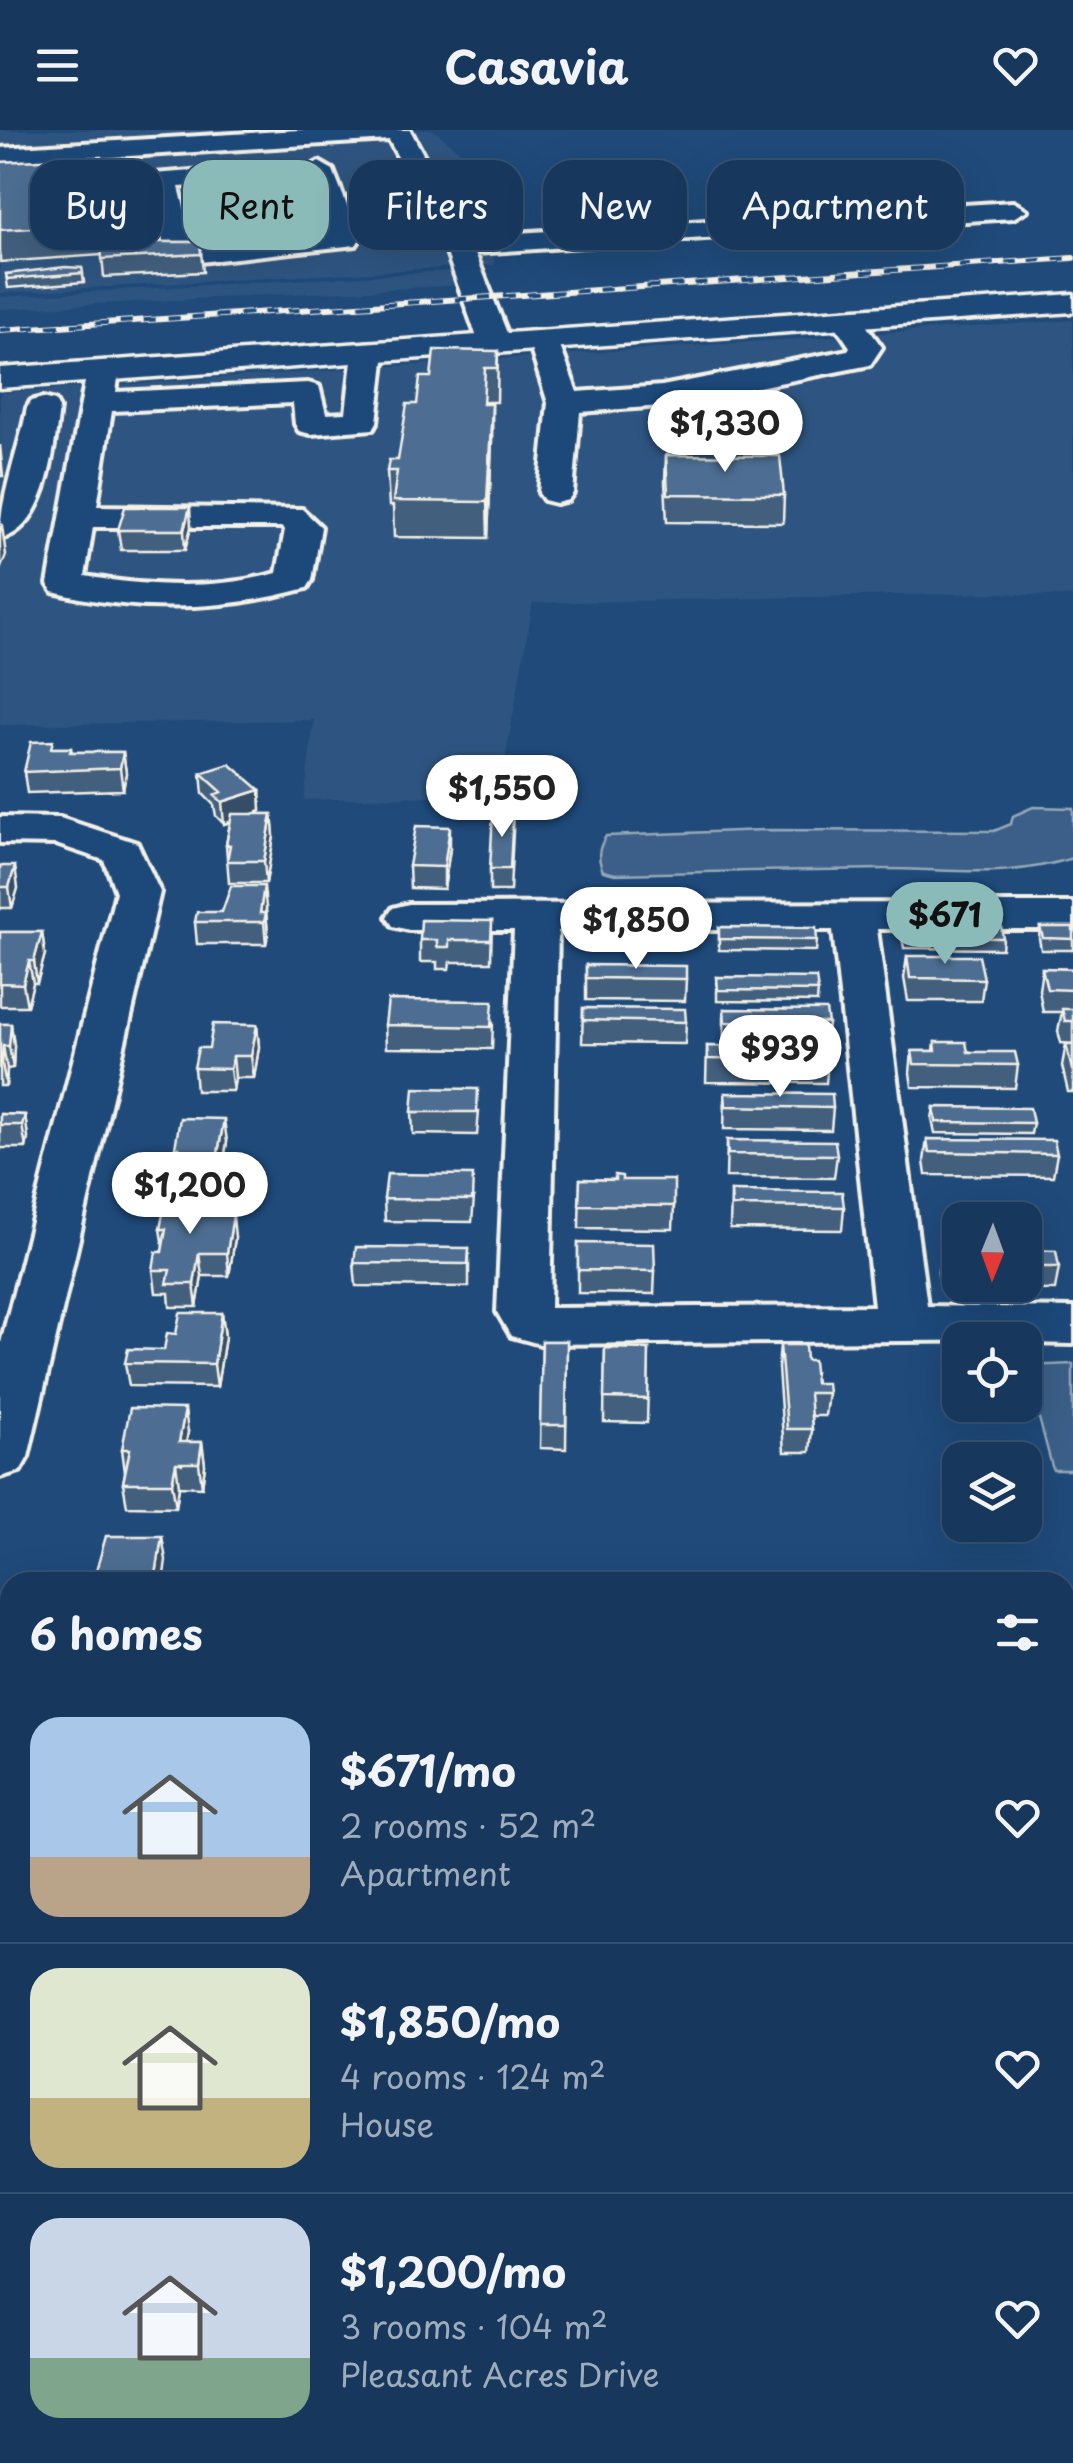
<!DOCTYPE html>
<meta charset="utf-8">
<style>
:root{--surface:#17385c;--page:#203f62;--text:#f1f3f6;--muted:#9eacbb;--line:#365272;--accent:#8bbbb9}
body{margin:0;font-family:"Playpen Sans",sans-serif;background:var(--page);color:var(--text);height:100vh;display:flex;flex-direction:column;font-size:38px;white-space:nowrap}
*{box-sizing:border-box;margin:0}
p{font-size:32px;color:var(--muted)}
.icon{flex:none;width:55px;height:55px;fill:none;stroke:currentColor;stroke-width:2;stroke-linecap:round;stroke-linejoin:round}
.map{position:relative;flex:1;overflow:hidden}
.panel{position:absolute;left:0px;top:1442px;width:1075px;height:892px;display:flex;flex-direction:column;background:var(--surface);border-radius:30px 30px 0 0;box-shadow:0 10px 40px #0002,0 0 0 2px var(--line)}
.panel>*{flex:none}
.banner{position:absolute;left:30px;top:30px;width:1015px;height:90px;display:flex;gap:20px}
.needle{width:65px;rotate:181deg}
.controls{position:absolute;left:942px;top:1072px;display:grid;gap:20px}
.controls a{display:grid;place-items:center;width:100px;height:100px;border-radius:20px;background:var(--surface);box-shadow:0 10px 40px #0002,0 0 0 2px var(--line);font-size:50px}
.price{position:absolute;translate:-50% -85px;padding:0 22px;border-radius:35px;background:#fff;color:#222;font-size:32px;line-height:65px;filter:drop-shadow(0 2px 5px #0008)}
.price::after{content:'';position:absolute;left:50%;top:60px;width:30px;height:22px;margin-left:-15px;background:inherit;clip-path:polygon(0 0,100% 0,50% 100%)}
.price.active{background:var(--accent);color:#111}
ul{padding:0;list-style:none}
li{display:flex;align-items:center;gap:30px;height:250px;padding:0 30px}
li+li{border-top:2px solid var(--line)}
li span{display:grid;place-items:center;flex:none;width:280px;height:200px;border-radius:30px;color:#555}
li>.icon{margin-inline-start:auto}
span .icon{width:120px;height:120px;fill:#fffc;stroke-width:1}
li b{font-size:42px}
h2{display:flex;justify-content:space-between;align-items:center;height:120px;padding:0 30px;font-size:42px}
.pill{padding:0 35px;border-radius:30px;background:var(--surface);box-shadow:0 10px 40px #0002,0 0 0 2px var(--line);font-size:35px;line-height:90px}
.pill.active{background:var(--accent);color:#111}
header{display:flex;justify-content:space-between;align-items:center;height:130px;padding:0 30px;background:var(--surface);font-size:45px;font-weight:700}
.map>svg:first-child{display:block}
.built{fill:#2d5581}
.green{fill:#3a5f88;stroke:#97a8b8;stroke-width:2.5}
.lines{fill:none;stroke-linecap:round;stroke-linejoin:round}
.minor-casing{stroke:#f4f1e8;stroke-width:8}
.major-casing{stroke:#f4f1e8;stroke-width:7}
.minor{fill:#1f4a7a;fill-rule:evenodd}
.major{fill:#1f4a7a;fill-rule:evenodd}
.rail-casing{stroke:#f4f1e8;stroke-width:6}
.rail{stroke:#1f4a7a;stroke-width:4;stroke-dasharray:12;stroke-linecap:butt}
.wall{fill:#425f7e;stroke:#f4f1e8;stroke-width:2.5}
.shaded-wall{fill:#364d66;stroke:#f4f1e8;stroke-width:2.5}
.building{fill:#4d6e92;stroke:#f4f1e8;stroke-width:2.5}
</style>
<header><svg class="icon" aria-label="menu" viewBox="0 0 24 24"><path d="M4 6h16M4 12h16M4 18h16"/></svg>Casavia<svg class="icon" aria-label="heart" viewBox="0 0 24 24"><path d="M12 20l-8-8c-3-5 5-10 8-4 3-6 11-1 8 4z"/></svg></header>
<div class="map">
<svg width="1073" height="2333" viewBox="0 0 1073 2333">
<rect width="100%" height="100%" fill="#1f4a7a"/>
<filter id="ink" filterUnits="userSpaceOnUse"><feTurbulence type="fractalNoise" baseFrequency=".01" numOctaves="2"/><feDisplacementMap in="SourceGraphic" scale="20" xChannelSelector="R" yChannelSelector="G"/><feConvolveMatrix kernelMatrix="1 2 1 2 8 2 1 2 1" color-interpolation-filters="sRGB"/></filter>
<g filter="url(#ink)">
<path class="built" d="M0,0H264L0,16Z
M313,0H434L476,35L495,135L0,163V20Z
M465,140L466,155L0,179V167Z
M1073,190V467L997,463L533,473L499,664L304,670L314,590L0,595V263Z"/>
<path class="green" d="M1033,677L1073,678V728C1004,749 954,739 884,739C794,740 705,742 615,744L603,741C597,727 598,719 606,706L764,700L994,701L1011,694L1013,686Z
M1073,1234V1340H1053L1025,1236Z"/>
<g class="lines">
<g class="minor-casing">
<path id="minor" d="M299,0H410L467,106L1013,72L1027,80L1013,88L475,123L511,213L506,220H484L479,213L444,115L389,10L0,34V18Z
M319,32L333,40L360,109L356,115L181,134L171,131L166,125L150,50L154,44L229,38L243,46L229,54L179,57L193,115L329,102L305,40Z
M846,180L857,183L882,217L870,235L662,276L580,282L573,363L568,370L556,373L544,370L539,363L548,273L528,210L533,203H555L577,262L662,256L848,220L850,217L831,189L835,183Z
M369,213L380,215L385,222L377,292L373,299L311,304L299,301L295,294L293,273L112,281L97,376L302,379L321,397L312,450L307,458C223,481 138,483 53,462L48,454L87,241L92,234H114L119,241L116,262L308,253L319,256L326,284L346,283L353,222L358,215ZM93,397H281L285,400L277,443C215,460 148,457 85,446Z
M43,268L55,271L59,278C54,318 48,397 0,409C0,365 19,322 27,278L31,271Z
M0,687L60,688L137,713L160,762L28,1327L20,1341L0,1347V1217L116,762L104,730L56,714L0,713Z
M1073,773V799H877L927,1176L1073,1178V1214L1025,1213V1210L540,1214L511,1206L497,1182L514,800H409L393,796L387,787L393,778L409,774ZM558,800H833L874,1176L550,1178Z
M1065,2136H1073V2208H1065Z"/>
</g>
<g class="major-casing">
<path id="major" d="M1073,164V182L0,258V238Z"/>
</g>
<use href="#minor" class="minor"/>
<use href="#major" class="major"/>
<g class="rail-casing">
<path id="rail" d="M0,200L1073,128"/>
</g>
<use href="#rail" class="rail"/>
</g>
<path class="wall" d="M0,32L105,53H110L118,112H200L203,142L104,147L102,125L0,132Z
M82,138L84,152L8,158L6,144Z
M498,221L497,272H485V274H492V309L488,408L394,407L393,376H389L387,341L398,330L417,274L431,247Z
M0,315L3,346H0Z
M666,325L784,365L783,393L667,392L665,352Z
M191,397L185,420H121L118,400Z
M54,618H71L72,622H123L126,643L123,660L27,663L24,642Z
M201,643L260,660L261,681L253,684H272L274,706L266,753H229L226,715L230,692L224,694L216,686L214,675L203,664Z
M513,702L510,761H490V739Z
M450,718L444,759L410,758L409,736Z
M0,736L18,758L12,778H1L0,780Z
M266,778L268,805L266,814H197L195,792Z
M492,791L491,832H450L449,839H437V832H420V810Z
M904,795L1003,808L1002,819L904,818L902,807Z
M719,797L817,810L816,821L719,820Z
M1040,797H1073V820H1041L1039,808Z
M0,802H42L45,824L37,853H33L27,876H0Z
M907,826L984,849L981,871H908L904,848Z
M586,835L686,849L685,871L586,870Z
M1042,838L1073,839V914L1061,913L1058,901L1062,882H1043L1039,860Z
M717,847L818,861L817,872L717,871Z
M583,878L686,892L685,914L582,913Z
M724,879L828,893L826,915L724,914Z
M493,893L492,919L386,918L385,895Z
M0,894H11L14,916L13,938L7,939L6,956H0Z
M257,895L259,917L254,948H235L233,961H196L194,938L209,918Z
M935,912L1018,935L1015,958L912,957L910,943L912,921H934Z
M1066,914H1073V962H1068L1062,936Z
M707,916L828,930L826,953L706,952Z
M725,963L833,978L831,1000L724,999Z
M934,977L1033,993L1031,1004L935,1003L932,989Z
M479,981L477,1005L413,1004L412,982Z
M0,984L25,985L28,1008L26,1018H1L0,1022Z
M927,1009L1057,1024L1053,1046L926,1045L924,1031Z
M727,1010L837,1025L834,1048L726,1047Z
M227,1012L219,1057L179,1056L175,1018Z
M580,1049L622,1050L674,1076L673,1099L579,1098Z
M731,1061L844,1077L842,1100L730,1099Z
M474,1068L472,1092L385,1091L384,1069Z
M217,1085L235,1108L229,1146H202L197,1177H170L169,1163H156L153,1140L162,1122L163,1117L160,1099Z
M578,1113L655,1141L654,1164L578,1163Z
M469,1118V1157L356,1156L354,1133Z
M942,1120H960V1155H1025V1120L1059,1137L1055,1160L941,1159L938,1142Z
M222,1183L225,1207L217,1257L129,1256L125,1233L164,1220L176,1204Z
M542,1211H567L566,1319L540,1318Z
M780,1215L806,1230L815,1253L828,1263L825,1286H811L812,1299L810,1322H784L778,1238Z
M605,1218L649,1219L647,1293L604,1292Z
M188,1302L186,1312H202L205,1335L202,1357L179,1356L176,1377L127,1376L123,1353L125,1342L122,1319Z
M1065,1938H1073V2061L1065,2060Z
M1024,2325H1065L1073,2333H1025Z"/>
<path class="shaded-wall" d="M492,274V309L488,408L487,372Z
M190,377L191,397L185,420L184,400Z
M2,396L6,425L0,440V400Z
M123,622L126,643L123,660L120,638Z
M260,660L261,681L224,694L222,672Z
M272,684L274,706L266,753L264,731Z
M450,697V718L444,759V737Z
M15,736L18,758L12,778L9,757Z
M264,756L266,778L264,792L260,783Z
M266,783L268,805L266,814L264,792Z
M42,802L45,824L37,853L34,831Z
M29,831L33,853L27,876L23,854Z
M11,894L14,916L13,938L9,916Z
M257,895L259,917L254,948L251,926Z
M3,916L7,939L6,956L2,933Z
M233,926L235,948L233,961L230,939Z
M25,985L28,1008L26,1018L22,995Z
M224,989L227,1012L219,1057L216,1034Z
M233,1085L235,1108L229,1146L227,1123Z
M199,1123L202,1146L197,1177L194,1154Z
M222,1183L225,1207L217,1257L214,1234Z
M185,1279L188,1302L182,1335L179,1312Z
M202,1312L205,1335L202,1357L199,1333Z
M176,1333L179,1356L176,1377L172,1353Z
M162,1406L166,1430L163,1452H157L156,1445Z"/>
<path class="building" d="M101,27L105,53H110L116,93L0,100V32Z
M101,112H200L201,124L102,129Z
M65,137L82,138L83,143L7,149L6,144Z
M434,220L498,221L497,238H485L483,274H492L487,372L393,371L397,341H387L389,330H398L407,274H417L420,247H431Z
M666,325L780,326L784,365L668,364Z
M125,377H190L184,400H118Z
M53,611L51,618H71L70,622H123L120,638L24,642L31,612Z
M230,634L260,660L222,672L214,665L222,662L201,643Z
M493,681H513L510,739H490Z
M232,684H272L264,731H227L230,715H226Z
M416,696L450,697L444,737L409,736Z
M0,736H15L9,757H0Z
M231,756H264L260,783H266L264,792H195L197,782H222Z
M421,790L492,791L491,810H449V817H437V810H420Z
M904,795L1001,796L1003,808L905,807Z
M719,797L816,798L817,810L719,809Z
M1040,797H1073V809L1043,808Z
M0,802H42L34,831H29L23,854L0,853Z
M907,826H979L984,849L910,848Z
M586,835L686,836V849L586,848Z
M1042,838L1073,839V860L1047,859Z
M717,847L816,848L818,861L718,860Z
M388,870L493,871L491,897L385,895Z
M583,878L685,879L686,892L583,890Z
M724,879L826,880L828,893L725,892Z
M1062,879H1073V891H1065Z
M0,894H11L9,916H3L2,933H0Z
M213,894L257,895L251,926H233L230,939L194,938L198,918H209Z
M935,912H966L968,922H1015L1018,935L914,934L912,921H936Z
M1066,914H1073V940H1072Z
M707,916L827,917L828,930L708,929Z
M414,958L478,959L477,982H412Z
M725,963L832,964L833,978L726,976Z
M934,977L1030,978L1033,993L936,992Z
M0,984L25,985L22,995H0Z
M180,988L224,989L216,1034H176L179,1018H175Z
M927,1009L1054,1010L1057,1024L929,1022Z
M727,1010L835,1011L837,1025L728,1024Z
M387,1044L473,1045L472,1070L384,1069Z
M615,1045L622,1046V1050H674V1076L579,1075L580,1049L615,1050Z
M731,1061L842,1062L844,1077L732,1076Z
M166,1069L215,1070L213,1085H233L227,1123H199L194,1154H167L170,1140H153L156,1122H162L166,1099H160Z
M578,1113L654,1114L655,1141L578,1140Z
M356,1117L469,1118L468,1134L354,1133Z
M942,1120H960V1136H944Z
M1025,1120L1056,1121L1059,1137H1025Z
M180,1183H222L214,1234L125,1233L128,1219L164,1220L167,1203L176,1204Z
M542,1211H567L566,1295H540Z
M780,1215H805L806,1230H813L815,1253H827L828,1263H809L812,1299H787Z
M605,1218L649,1219L648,1269L604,1268Z
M130,1278L185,1279L179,1312H202L199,1333H176L172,1353H123L130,1319H122Z
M106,1406H162L156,1445H162L161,1452H93Z
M1065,1938H1073V2038H1065Z
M1065,2273H1073V2333H1037L1036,2325H1065Z
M539,2325H637V2333H539Z
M880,2325H891L892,2330H971V2333H849V2329L881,2330Z"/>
</g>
</svg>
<div class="controls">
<a><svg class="needle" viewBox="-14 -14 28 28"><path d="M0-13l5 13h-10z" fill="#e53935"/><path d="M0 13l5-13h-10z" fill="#9eacbb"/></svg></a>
<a><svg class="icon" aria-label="locate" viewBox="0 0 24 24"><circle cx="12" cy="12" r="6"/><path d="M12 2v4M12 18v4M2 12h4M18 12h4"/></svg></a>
<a><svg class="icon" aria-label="layers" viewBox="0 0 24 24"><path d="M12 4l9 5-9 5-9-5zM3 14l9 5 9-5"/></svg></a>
</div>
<b class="price" style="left:725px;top:345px">$1,330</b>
<b class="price" style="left:502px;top:710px">$1,550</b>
<b class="price active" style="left:945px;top:837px">$671</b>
<b class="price" style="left:636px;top:842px">$1,850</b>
<b class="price" style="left:780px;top:970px">$939</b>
<b class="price" style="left:190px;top:1107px">$1,200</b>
<div class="banner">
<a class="pill">Buy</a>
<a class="pill active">Rent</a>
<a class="pill">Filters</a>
<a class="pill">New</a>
<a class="pill">Apartment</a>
</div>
<section class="panel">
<h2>6 homes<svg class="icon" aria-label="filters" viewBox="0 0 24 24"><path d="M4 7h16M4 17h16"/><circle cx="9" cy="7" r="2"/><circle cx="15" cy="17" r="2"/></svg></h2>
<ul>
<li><span style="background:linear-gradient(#a9c7e8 70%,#b9a48a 0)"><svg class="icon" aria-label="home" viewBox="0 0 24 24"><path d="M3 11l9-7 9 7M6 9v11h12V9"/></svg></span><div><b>$671/mo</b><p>2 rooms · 52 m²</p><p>Apartment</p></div><svg class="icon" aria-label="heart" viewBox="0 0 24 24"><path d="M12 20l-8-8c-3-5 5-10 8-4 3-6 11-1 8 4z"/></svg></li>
<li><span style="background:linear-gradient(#dfe7d0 65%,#c2b280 0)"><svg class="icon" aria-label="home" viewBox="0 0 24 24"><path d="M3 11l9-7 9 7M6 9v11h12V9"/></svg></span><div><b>$1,850/mo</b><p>4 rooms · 124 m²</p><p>House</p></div><svg class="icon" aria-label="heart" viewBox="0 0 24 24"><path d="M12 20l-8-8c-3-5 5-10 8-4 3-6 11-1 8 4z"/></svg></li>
<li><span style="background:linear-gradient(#c9d6e8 70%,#7fa58c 0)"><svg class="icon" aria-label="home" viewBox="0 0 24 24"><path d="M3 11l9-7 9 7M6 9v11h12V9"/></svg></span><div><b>$1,200/mo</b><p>3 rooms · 104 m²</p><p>Pleasant Acres Drive</p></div><svg class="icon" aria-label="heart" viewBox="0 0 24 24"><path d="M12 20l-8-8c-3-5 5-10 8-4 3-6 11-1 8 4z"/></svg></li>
</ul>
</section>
</div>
